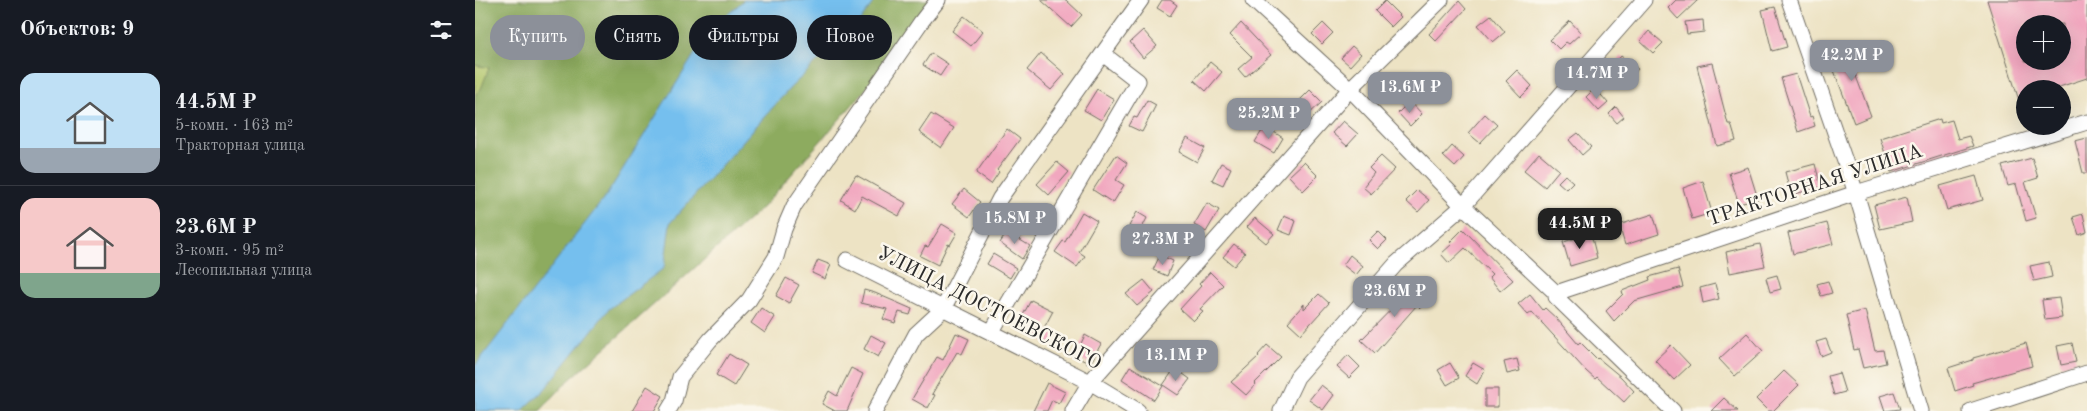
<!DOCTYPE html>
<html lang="ru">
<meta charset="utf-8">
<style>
:root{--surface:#171b24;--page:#20242c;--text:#f1f3f6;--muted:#9ea1a6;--line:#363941;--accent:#8c9099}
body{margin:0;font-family:"Old Standard TT",serif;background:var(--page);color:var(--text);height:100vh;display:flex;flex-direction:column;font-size:19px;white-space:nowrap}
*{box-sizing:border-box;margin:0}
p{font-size:16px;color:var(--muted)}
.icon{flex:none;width:28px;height:28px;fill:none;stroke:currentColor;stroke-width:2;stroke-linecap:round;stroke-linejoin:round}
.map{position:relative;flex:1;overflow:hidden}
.sheet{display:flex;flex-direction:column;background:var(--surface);width:475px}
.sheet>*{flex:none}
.banner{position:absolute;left:15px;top:15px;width:475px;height:45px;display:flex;gap:10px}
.tools{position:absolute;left:1541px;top:15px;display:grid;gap:10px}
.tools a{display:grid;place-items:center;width:55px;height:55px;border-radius:50%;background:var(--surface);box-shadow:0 5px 20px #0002;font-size:25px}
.price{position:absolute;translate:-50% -42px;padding:0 11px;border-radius:10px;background:var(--accent);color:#fff;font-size:16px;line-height:32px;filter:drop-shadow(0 1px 2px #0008)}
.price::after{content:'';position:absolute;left:50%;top:30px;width:15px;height:11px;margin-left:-8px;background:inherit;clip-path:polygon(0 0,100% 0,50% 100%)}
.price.selected{background:#222;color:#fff}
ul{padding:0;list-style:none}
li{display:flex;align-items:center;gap:15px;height:125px;padding:0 20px}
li+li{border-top:1px solid var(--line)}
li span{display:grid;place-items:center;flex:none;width:140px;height:100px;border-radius:15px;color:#555}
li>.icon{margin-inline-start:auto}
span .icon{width:60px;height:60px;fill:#fffc;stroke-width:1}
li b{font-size:21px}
h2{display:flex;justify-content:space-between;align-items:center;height:60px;padding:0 20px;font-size:21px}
.tag{padding:0 18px;border-radius:22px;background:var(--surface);box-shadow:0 5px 20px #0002;font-size:18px;line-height:45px}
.tag.selected{background:var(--accent);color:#fff}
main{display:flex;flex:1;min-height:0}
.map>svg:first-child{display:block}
.green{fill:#b2c66a;stroke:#6e784a}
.forest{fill:#8dab5e;stroke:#5c6b44}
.water{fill:#75bfee;stroke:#50758c}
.building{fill:#f1a7bf;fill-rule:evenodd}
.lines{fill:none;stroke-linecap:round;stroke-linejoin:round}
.minor-casing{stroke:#6f6b61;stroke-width:17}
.minor{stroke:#fff;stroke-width:15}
.labels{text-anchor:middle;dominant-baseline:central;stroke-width:5;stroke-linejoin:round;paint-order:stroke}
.street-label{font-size:20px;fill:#2b2b2b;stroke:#fbf7ec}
</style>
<main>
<section class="sheet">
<h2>Объектов: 9<svg class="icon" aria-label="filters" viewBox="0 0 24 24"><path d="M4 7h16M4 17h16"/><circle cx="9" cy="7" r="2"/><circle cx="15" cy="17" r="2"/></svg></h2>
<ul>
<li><span style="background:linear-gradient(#bfe0f5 75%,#9aa5b1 0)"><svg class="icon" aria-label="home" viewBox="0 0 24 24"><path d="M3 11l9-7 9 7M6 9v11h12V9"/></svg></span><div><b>44.5M ₽</b><p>5-комн. · 163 m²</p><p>Тракторная улица</p></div></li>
<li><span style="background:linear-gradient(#f6c9c9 75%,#7fa58c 0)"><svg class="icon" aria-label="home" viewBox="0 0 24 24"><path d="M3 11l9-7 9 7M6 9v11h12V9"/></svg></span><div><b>23.6M ₽</b><p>3-комн. · 95 m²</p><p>Лесопильная улица</p></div></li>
</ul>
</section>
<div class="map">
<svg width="1612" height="411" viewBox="0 0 1612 411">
<rect width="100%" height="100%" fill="#fbf7ec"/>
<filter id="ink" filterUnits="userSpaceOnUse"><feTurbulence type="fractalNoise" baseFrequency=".02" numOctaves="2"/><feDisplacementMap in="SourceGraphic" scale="10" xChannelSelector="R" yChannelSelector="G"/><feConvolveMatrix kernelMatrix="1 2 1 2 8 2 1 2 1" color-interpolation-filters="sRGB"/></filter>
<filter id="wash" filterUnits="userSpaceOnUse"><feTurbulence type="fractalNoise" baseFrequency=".0096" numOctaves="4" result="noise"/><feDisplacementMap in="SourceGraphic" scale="20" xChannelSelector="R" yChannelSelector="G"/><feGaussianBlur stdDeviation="1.12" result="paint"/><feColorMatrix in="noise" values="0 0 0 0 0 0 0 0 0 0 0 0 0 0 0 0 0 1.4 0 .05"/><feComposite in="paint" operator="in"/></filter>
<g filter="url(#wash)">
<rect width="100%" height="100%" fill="#ede3c4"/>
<path class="green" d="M0,65L15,68L6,89L0,95Z"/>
<path class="forest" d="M0,0H455L420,56L288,207L91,383L65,411H0V95L6,89L14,68L0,65Z"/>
<path class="water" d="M269,0H400L385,21L315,88L195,223L189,268L134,309L70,389L47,411H0V366L131,196L234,31Z"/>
<g id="blocks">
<path class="building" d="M566,0H591L607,15L596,27Z
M687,0H695L702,5L695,16L682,8Z
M1201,0H1223L1203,19L1193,8Z
M1512,0H1612V78L1578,89H1550V113H1548ZM1550,24H1588V61H1550Z
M910,1L926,17L916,27L900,11Z
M984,1L991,9L961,41L954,34Z
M1300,7L1312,47L1297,51L1287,10Z
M1016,15L1030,32L1018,42L1003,25Z
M489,16L508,31L496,46L477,31Z
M1228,20L1229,32L1212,34L1210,22Z
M1095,21L1106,33L1094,44L1091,42L1084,49L1075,40Z
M766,23L796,55L770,77L763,69L777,57L755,35Z
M848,23L858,33L847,44L837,34Z
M668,30L682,46L668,58L655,42Z
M1174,31L1188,43L1178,53L1165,41Z
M877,46L886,54L875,66L866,58Z
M1388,47L1395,65L1379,71L1396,116L1379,123L1355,60Z
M456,53L473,64L465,76L448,65Z
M566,53L590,74L576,90L552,70Z
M1146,56L1163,69L1147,88L1131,75Z
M735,62L747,72L731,91L719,80Z
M1237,63L1253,124H1256L1261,141L1242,146L1222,66Z
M1042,70L1057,86L1046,97L1031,81Z
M1321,74L1335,117L1337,116L1340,126L1323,132L1306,78Z
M1120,88L1133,103L1124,111L1111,97Z
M622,89L639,99L626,120L609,110Z
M835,90L847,102L832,116L821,104Z
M672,100L681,105L667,132L654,126L659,117L662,118Z
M935,101L947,114L935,126L923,113Z
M1141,107L1149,117L1142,123L1134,114Z
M456,114L479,128L466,148L444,132Z
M1010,114L1022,125L1005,143L993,133Z
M1465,119L1466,123L1477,120L1483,139L1494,136L1498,146L1416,172L1405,138Z
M868,121L883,134L872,146L857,133Z
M790,126L808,138L799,153L780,142Z
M532,129L545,139L522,170L524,172L516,184L501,173Z
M1103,133L1116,147L1107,155L1094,140Z
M712,138L730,148L722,162L704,152Z
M1612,138V173H1608L1600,141Z
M977,146L989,157L980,167L968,156Z
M1064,153L1084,170L1070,187L1049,170Z
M641,155L652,163L641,180L649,185L638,203L618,190Z
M906,156L920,169L896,194L888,187L899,173L894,168Z
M1557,158L1563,178L1550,182L1561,218L1551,221L1541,184L1533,186L1527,166Z
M582,162L594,172L574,195L562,184Z
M829,162L843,176L828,191L814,176Z
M746,163L756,168L748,185L737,180Z
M1340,164L1346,187L1316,195L1310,172Z
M1273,167L1283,199L1264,204L1254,173Z
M381,175L431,203L424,216L387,196L380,209L366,200Z
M1090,175L1098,182L1091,189L1083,182Z
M1501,176L1508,200L1472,210L1465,186Z
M1228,181L1237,213L1217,219L1208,188Z
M489,189L505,202L494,217L477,204Z
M942,190L954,200L943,212L931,201Z
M1432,197L1437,222L1405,229L1399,205Z
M732,203L744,210L731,232L719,225Z
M607,212L622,221L604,252L610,256L602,267L580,252L588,241L590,242Z
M662,212L672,218L665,232L654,226Z
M1178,214L1184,234L1150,245L1144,225Z
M1608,214L1612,232L1604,235L1598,217Z
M809,216L821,221L816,235L803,230Z
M780,218L799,234L791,243L772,227Z
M1352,223L1358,244L1318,254L1313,233Z
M467,224L482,233L475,245L473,244L463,265L445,256L450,246L453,247Z
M988,229L1038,280L1025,291L1014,277L1017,274L990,248L974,263L966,254L977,244L975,242Z
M903,231L912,240L903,249L894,240Z
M532,232L555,246L547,259L525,243Z
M1116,234L1122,258L1095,266L1088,242Z
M759,244L770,253L759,266L748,257Z
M1285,244L1290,266L1255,273L1251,252Z
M518,254L541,268L535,278L512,264Z
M685,255L698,261L692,276L678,270Z
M875,255L888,266L881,275L868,265Z
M343,260L356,265L350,279L337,273Z
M1574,262L1577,277L1559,281L1555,266Z
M1203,269L1208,287L1159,301L1139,321L1131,311L1148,294L1147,291L1175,280L1174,277Z
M735,272L748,285L725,309L728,311L718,321L705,309L726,286L724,284Z
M1302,275L1306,289L1295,292L1291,278Z
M311,278L324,285L314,303L301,296Z
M669,280L679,292L662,306L651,294Z
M1353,281L1357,293L1346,296L1342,284Z
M941,284L955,299L945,308L942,305L900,353L886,340Z
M1240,284L1244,299L1228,303L1225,288Z
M389,290L400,293L437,309L435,315L424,312L420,323L408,319L412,309L386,303Z
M844,294L854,303L826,334L813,322L829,304V309Z
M1055,294L1068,310L1070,308L1082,319L1103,344L1105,342L1122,359L1123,358L1146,377L1159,391L1149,402L1122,377L1120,379L1111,371L1057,312L1053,315L1043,304Z
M1584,298L1587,318L1570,320L1567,300Z
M556,300L578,311L569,328L582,336L577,345L542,326Z
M286,308L300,317L290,333L276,323Z
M1390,310L1400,351L1408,350L1411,363L1388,368L1383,349L1379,350L1371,315Z
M481,333L494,339L487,354L482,352L457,394L460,395L453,408L437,399L462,357L468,360Z
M1272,333L1288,351L1260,376L1244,359Z
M396,335L411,343L403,357L389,349Z
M610,335L626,344L615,364L600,356Z
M1351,339L1356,352L1346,356L1341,342Z
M1551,343L1557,366L1497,383L1498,385L1480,391L1473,368L1498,360V358Z
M1597,343L1601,362L1586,365L1582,346Z
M792,345L806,357L780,383L781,384L771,395L756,382L784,356L783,355Z
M1196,345L1215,365L1199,380L1180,360Z
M254,354L272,365L259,386L241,375Z
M873,355L885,367L874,378L862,367Z
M1042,359L1045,371L1032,374L1029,362Z
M975,363L984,378L972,385L963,370Z
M998,363L1010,370L1002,384L990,376Z
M655,366L688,386L679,400L647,379Z
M376,368L388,374L372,411H360L347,404L354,391L362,396Z
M700,368L715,379L703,395L688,385Z
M1309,371L1324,385L1298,411H1293L1281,399Z
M1364,373L1370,392L1359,395L1353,376Z
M572,383L590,392L584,403L577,400L572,411H558Z
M846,385L859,395L848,410L834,400Z
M172,386L188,396L179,411H157Z
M1010,389H1023V407H1010Z
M1419,392L1425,409L1410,411L1405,396Z
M1249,398L1263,411H1236Z"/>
</g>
</g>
<g filter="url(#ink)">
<use href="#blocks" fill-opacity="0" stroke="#6f6b61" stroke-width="1"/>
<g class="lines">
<g class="minor-casing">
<path id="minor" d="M778,0L875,89L988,206L1081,293V297L1198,411
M1314,0L1381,193L1446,411
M372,260L615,382L663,411
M1081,293L1381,193L1612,122
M517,331L663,81L628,54
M193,411L199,401L205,377L235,340L274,300L301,257L309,229L319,206L446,22L463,0
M400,411L441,334L468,309L525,198L666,0
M598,411L615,382L875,89L966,0
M806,411L822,377L921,264L988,206L1169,0
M1496,411L1612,373"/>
</g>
<use href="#minor" class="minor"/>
</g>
</g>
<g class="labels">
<g class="street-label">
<text transform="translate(1340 186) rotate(-18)">ТРАКТОРНАЯ УЛИЦА</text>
<text transform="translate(514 309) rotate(27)">УЛИЦА ДОСТОЕВСКОГО</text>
</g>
</g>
</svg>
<div class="tools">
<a>+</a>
<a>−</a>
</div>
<b class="price" style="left:1377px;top:82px">42.2M ₽</b>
<b class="price" style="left:1122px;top:100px">14.7M ₽</b>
<b class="price" style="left:935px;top:114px">13.6M ₽</b>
<b class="price" style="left:794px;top:140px">25.2M ₽</b>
<b class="price" style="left:540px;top:245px">15.8M ₽</b>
<b class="price selected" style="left:1105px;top:250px">44.5M ₽</b>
<b class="price" style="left:688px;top:266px">27.3M ₽</b>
<b class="price" style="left:920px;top:318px">23.6M ₽</b>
<b class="price" style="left:701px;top:382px">13.1M ₽</b>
<div class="banner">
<a class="tag selected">Купить</a>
<a class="tag">Снять</a>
<a class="tag">Фильтры</a>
<a class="tag">Новое</a>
</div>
</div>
</main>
